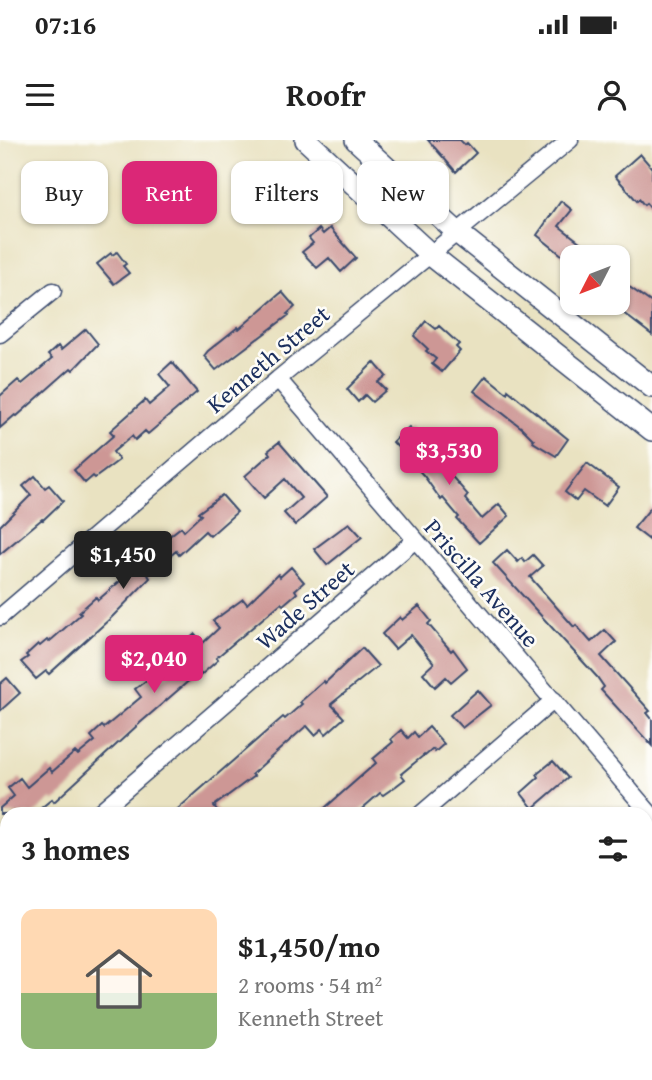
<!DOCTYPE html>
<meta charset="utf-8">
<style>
:root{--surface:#fff;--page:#f6f6f6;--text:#222;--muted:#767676;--accent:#db2777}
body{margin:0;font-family:"Gentium Book Plus",serif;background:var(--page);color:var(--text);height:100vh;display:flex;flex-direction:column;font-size:26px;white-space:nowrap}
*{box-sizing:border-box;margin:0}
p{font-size:23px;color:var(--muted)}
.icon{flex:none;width:38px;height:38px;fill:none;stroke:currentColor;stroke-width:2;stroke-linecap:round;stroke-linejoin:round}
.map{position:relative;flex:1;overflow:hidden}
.panel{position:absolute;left:0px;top:667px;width:653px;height:275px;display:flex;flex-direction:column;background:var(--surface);border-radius:21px 21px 0 0;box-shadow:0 2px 5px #0004}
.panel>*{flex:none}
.top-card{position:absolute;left:21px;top:21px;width:611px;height:63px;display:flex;gap:14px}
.needle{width:46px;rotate:228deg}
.buttons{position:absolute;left:560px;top:105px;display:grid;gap:14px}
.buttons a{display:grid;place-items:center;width:70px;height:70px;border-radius:14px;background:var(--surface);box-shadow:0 2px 5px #0004;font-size:35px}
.price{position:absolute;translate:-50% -60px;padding:0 16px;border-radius:7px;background:var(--accent);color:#fff;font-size:23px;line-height:46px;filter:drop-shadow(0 2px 4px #0008)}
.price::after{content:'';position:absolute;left:50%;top:42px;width:21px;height:16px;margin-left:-10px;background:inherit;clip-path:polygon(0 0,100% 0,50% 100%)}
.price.active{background:#222;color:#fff}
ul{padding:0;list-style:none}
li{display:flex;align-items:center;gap:21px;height:175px;padding:0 21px}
li span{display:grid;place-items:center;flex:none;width:196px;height:140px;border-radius:14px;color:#555}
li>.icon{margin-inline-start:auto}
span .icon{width:84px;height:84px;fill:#fffc;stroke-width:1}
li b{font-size:30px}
h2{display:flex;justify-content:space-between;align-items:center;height:84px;padding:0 21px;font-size:30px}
.chip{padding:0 24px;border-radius:14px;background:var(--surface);box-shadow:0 2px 5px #0004;font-size:24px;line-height:63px}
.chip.active{background:var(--accent);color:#fff}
.status{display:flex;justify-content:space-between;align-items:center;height:49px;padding:0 35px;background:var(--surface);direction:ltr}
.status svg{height:19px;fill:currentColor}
header{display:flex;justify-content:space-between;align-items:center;height:91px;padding:0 21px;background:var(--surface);font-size:32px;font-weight:800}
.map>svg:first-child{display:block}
.building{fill:#cd9795}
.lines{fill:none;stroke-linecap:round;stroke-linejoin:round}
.minor-casing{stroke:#3a4a6d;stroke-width:19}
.secondary-casing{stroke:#3a4a6d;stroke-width:24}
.minor{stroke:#fff;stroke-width:16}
.secondary{stroke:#fff;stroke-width:21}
.labels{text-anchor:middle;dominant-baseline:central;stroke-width:5;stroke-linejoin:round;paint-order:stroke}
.street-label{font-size:24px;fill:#1b2f5e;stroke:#fdfcf7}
</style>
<div class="status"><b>07:16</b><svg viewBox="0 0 49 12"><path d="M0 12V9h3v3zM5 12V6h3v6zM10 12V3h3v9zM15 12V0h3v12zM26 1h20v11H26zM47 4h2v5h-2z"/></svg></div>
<header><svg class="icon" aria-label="menu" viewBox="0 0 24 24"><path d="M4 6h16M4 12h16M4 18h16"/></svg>Roofr<svg class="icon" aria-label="person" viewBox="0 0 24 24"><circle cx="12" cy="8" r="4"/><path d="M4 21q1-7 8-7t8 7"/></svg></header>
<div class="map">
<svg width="652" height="940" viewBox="0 0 652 940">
<rect width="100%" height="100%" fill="#fdfcf7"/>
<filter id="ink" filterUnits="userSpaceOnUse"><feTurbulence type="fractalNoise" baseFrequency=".0143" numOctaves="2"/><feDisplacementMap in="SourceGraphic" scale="14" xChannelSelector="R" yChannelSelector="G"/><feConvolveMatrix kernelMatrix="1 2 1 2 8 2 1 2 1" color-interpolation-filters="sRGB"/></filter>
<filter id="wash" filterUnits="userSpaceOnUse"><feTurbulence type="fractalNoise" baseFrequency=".00686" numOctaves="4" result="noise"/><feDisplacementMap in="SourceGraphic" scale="28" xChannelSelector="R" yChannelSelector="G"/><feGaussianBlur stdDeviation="1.57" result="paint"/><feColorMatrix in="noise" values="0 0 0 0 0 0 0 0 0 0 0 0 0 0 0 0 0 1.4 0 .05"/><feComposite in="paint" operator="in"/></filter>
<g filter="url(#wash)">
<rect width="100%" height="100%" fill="#e9e2c1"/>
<g id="blocks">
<path class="building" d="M428,0H460L465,5L467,3L476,13L456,32Z
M640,14L652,28V70L646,63L644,65L639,59L637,61L615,36Z
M561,61L572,70L559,86L581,103L568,120L537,95Z
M330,88L356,118L341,132L329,118L317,128L302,112L313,103L309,98L319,89L323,94Z
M117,112L126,124L123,126L129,133L114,144L97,124L111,113L112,115Z
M618,139L652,163V195L618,169Z
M282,152L295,167L287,174L289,175L216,230L204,216L208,211L238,187L239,189Z
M426,181L436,189L439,186L459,204L456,207L460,211L442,232L432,224L436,219L426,211L428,209L414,196Z
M86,189L98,204L73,230L71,228L17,276L15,275L0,288V256L18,240L22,244L52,219L48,215L58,206L61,210Z
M172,222L197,252L148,294L145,291L135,300L132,296L113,312L119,320L95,338L93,336L85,343L74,330L114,295L110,291L145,260L149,265L170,247L159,234Z
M374,222L386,236L378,242L386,250L372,262L365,255L358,262L347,249Z
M486,236L507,253L508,250L568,299L556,316L533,302L534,300L522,288L474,251Z
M409,287L468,355L465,359L482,379L499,364L509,376L479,403L457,379L459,377L443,358L441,360L424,336L393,302Z
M279,302L327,357L295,385L284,373L301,358L285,339L264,358L245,336L270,314L268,311Z
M587,323L619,347L605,366L584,351L576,361L565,352Z
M35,336L45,348L49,345L63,361L43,380L42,379L0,414V386L31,355L23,346Z
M222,355L237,372L210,396L205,391L179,415L176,411L148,435L150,438L112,477L49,534L46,531L36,539L21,522L28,517L26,515L38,504L40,506L47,500L49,502L81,474L79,472L96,457L98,460L126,436L157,404L158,405L181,387L184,391L201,375L198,373Z
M652,366V402L634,388Z
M349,383L362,397L327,425L314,409Z
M507,410L518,422L522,418L525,422L533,415L543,426L530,437L574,487L576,485L591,502L605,490L616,502L601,516L650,571L647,573L652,579V606L601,550L604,547L597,537L493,423Z
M291,427L304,442L295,450L297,453L283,465L281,463L216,518L218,520L201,535L199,532L140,583L54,662L52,659L34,674H0V668L14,656L8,648L20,638L27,647L49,628L52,632L75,612L78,615L95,601L91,596L102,586L104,588L141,557L135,549L156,533L162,540L188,519L179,508L195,494L203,503L219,488L213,481L243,459L247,464L278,434L280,437Z
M419,466L431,481L428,484L451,511L453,509L467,528L451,542L446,537L435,547L423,533L434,523L411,495L395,509L382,494L400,477L402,480Z
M362,508L378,526L331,564L344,578L326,594L322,589L315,595L307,586L305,587L252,634L254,636L214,666L220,674H172L283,577L285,579L302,564L300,562L324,541L325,543Z
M7,538L20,553L0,571V544Z
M478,550L491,565L462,588L450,575Z
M429,587L444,604L435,612L433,609L425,616L424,615L401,634L405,639L396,646L383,655L380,653L356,674H318L376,623L373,619L393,602L391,599L401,590L408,598L414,592L418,597Z
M553,621L568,638L533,668L521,653L539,637L537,634Z"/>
</g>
</g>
<g filter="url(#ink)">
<use href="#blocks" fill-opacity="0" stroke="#3a4a6d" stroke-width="2"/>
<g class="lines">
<g class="minor-casing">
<path id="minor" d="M0,194L53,151
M278,239L652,676
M0,477L278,239L570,0
M97,674L415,400
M421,674L554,560
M0,757L7,751
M646,764L652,758
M646,907L652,914
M110,940L117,934
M439,940L446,934"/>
</g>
<g class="secondary-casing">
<path id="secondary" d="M306,0L431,115L652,290
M356,0L458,93L652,247"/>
</g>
<use href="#minor" class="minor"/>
<use href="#secondary" class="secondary"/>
</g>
</g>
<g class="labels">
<g class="street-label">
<text transform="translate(268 219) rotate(-40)">Kenneth Street</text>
<text transform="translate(482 443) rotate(49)">Priscilla Avenue</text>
<text transform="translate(305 465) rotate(-41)">Wade Street</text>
</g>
</g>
</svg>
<div class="buttons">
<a><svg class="needle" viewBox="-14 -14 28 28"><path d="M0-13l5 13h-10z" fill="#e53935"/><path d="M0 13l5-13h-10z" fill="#767676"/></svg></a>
</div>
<b class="price" style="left:449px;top:347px">$3,530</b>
<b class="price active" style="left:123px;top:451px">$1,450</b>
<b class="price" style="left:154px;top:555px">$2,040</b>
<div class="top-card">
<a class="chip">Buy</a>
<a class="chip active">Rent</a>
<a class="chip">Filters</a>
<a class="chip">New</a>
</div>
<section class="panel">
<h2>3 homes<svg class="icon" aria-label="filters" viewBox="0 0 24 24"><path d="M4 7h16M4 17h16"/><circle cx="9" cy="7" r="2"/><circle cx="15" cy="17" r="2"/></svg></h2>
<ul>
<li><span style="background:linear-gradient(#ffd9b3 60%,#8fb573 0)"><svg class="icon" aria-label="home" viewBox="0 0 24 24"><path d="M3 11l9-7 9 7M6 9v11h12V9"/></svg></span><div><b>$1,450/mo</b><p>2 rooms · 54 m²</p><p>Kenneth Street</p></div></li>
</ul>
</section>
</div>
